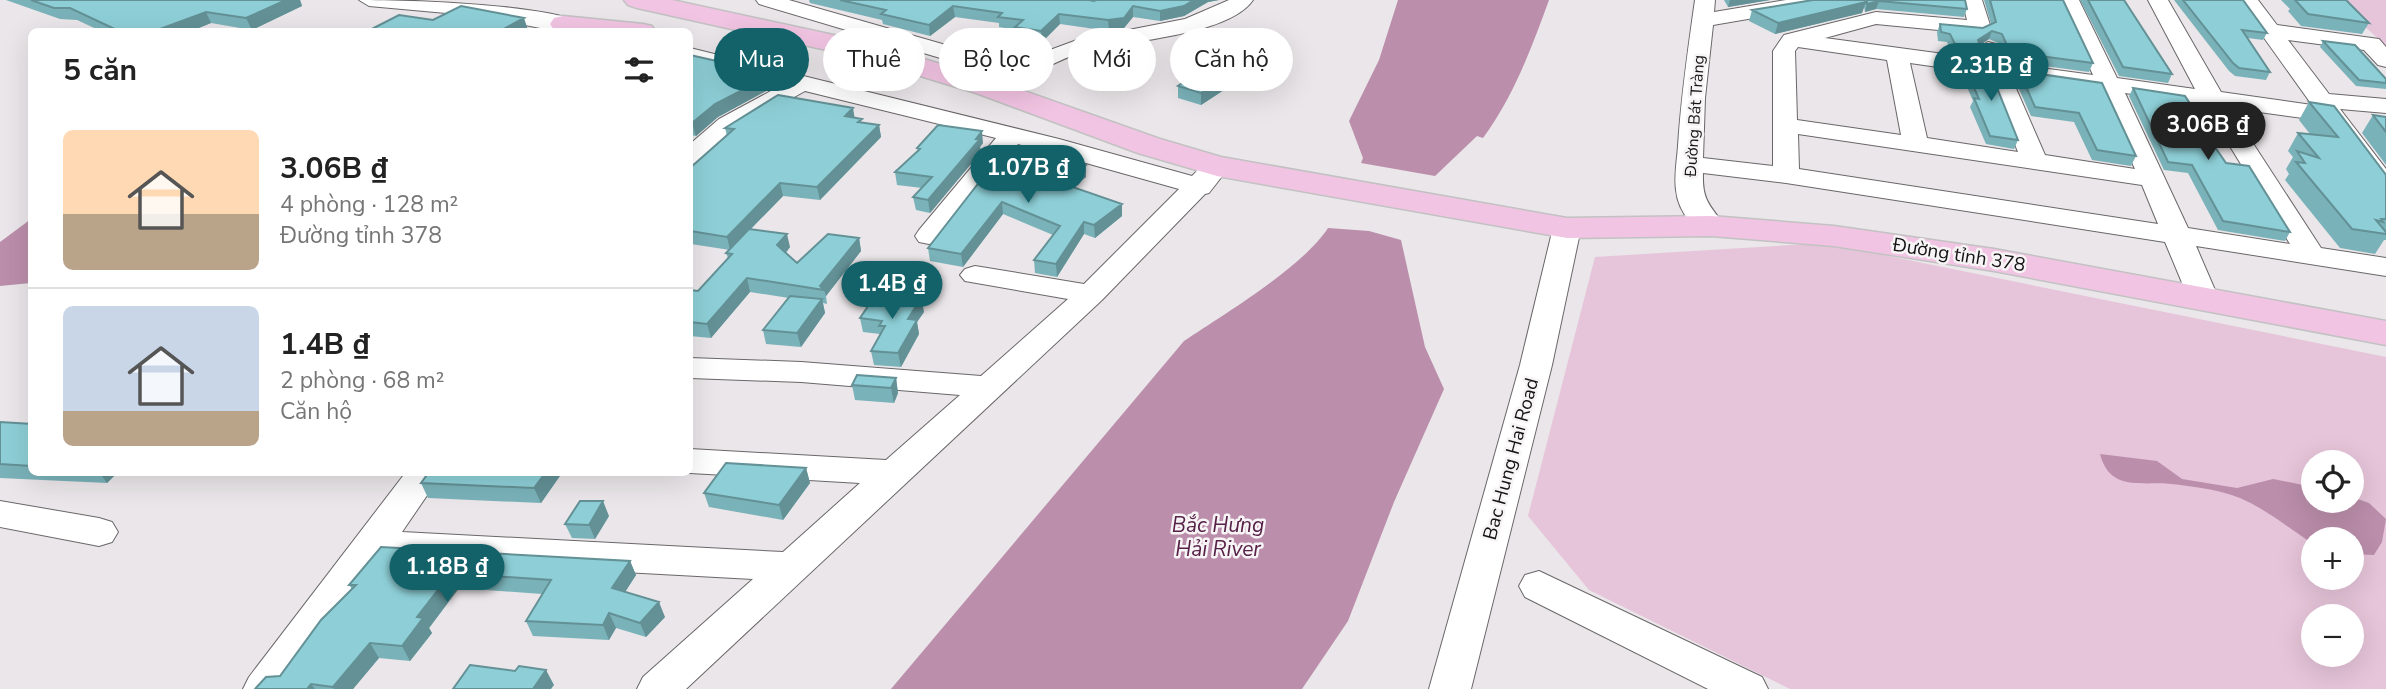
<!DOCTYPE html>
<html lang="vi">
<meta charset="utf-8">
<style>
:root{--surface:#fff;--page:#f2f2f2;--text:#222;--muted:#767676;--line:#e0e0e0;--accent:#13626a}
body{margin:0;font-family:"Nunito Sans",sans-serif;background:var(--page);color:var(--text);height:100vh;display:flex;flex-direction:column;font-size:26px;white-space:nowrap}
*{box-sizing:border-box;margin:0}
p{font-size:23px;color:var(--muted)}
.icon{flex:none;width:38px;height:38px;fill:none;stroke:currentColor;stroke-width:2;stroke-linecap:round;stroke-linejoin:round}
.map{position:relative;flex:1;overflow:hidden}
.panel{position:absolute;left:28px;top:28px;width:665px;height:448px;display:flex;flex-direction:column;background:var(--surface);border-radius:10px;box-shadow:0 7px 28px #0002}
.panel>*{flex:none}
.top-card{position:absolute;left:714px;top:28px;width:665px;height:63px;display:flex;gap:14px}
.controls{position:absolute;left:2301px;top:450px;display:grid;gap:14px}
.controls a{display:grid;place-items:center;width:63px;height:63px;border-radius:50%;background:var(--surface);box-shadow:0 7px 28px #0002;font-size:35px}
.price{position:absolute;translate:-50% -60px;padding:0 16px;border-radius:24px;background:var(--accent);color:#fff;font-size:23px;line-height:46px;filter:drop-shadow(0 2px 4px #0008)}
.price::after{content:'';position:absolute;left:50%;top:42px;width:21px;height:16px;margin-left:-10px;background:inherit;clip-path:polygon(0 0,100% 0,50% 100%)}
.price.selected{background:#222;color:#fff}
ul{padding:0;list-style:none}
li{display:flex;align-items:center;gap:21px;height:175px;padding:0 35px}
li+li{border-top:2px solid var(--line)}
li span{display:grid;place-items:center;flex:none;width:196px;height:140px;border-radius:10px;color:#555}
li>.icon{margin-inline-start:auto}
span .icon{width:84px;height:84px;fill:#fffc;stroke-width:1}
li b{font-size:30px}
h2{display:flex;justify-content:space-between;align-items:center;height:84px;padding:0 35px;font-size:30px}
.tag{padding:0 24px;border-radius:32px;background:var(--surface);box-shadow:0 7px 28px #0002;font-size:24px;line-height:63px}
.tag.selected{background:var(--accent);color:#fff}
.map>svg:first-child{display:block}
.green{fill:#e6c4d9;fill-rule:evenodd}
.water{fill:#bb8eab}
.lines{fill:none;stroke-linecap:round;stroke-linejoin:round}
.minor-casing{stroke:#6a6769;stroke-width:2}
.major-casing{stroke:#c2c2c2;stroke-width:3}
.minor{fill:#fff;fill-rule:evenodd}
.major{fill:#f2c4e3;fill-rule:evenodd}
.wall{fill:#7ab2b9}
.shaded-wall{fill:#639196}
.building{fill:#8ecfd7;stroke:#639196;stroke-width:2}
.labels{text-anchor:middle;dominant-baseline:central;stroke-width:5;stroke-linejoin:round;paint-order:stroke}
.far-street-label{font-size:16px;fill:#151415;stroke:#f7f4f6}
.street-label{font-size:19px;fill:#151415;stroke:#f7f4f6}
.water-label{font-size:21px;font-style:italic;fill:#572047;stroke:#f7f4f6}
</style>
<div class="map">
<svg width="2386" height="689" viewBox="0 0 2386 689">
<rect width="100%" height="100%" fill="#eae6e9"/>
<path class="green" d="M2336,0H2386V46Z
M1824,243L2386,357V689H1790L1589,590L1528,516L1595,257ZM2314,462H2352V500H2314ZM2314,539H2352V578H2314ZM2314,616H2352V654H2314Z"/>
<path class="water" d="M1398,0H1549C1531,49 1514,96 1483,138L1477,136L1435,176L1361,163L1363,158L1349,121L1379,60Z
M31,219V283L0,286V242Z
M1328,228L1369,231L1401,240L1425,347L1444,389L1394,502L1348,621L1302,689H891L1184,341C1224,314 1303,267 1328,228Z
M2100,454L2157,461L2182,479L2237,488L2273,479L2313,487L2314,500H2352V497L2369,503L2386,519L2382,542L2374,555L2352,554V539H2314L2313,544C2290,529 2266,509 2240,498C2221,490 2191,486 2171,484C2141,481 2110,492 2100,454Z"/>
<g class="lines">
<g class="minor-casing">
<path id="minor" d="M359,0C398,0 575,3 597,32H561L479,16L369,6Z
M756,0H789L1012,64L1077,40L1185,19L1229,0H1253C1228,37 1122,40 1080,53C1048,63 1017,86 986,94L978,92L974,87L994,74L759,4Z
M1695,0H1715L1714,12L1786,0H1834L1824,6L1713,25L1705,98L1703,158L1773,166V51L1784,35L1876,12L1967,20L1962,0H1982L1991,28L1980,34L1876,24L1825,38L1981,59L1977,49L1988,42L1996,44L2005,63L2093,75L2059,0H2079L2117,78L2195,89L2148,0H2168L2221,92L2312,105L2237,0H2258L2277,25L2379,39L2386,47V67L2378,65L2364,50L2288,40L2329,94L2386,99V113L2340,109L2386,169V195L2377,193L2325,121L2230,108L2321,248L2386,258V276L2196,246L2218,297L2214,303L2203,306L2192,303L2188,297L2165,242L1786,183L1703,173C1702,201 1710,205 1725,226L1721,232C1697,238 1678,212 1676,190C1674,176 1677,160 1678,146C1681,97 1688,49 1695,0ZM1798,47L1887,60L1901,135L1797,120L1795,51ZM1910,63L1987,74L2018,152L1927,138ZM2011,77L2099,90L2135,169L2045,155ZM2125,93L2204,104L2290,244L2188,228ZM1798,134L2142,185L2158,224L1799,169Z
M690,48L1059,139L1192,176C1203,165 1209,156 1226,161L1230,166L1209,193L1205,194L1102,300L686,689H637L643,677L753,579L382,559L288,689H243L249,677L406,472H443L402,532L783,552L860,483L690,473V449L886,460L960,395L801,382L690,378V358L801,362L981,376L1068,299L965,281L960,275L965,269L975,266L1084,284L1179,189L1018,144L939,242L929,244L919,242L915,236L919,230L996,138L805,91L737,129L699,162L690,165V144L719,119L782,85L690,62Z
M1567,220L1577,222L1581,228L1552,365L1471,689H1429L1520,365L1553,228L1557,222Z
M0,501L99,518L112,522L118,532L112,542L99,546L0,527Z
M1539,571L1762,677L1768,689H1708L1525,597L1519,586L1525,575Z"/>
</g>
<g class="major-casing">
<path id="major" d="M624,0H672L875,44L996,81L1160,139L1221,157L1567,218L1711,216L1834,226L1994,249L2386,321V345L1994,271L1834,246L1711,236L1567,238L1217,176L1138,153L976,93L858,57L637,8L628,5Z
M563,16L643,24L652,26L656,32L554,30L550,24L554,18Z"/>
</g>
<use href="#minor" class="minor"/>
<use href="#major" class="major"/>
</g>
<path class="wall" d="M6,0H300L302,6L252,30L211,23L189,32H103L77,20L60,19Z
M809,0H1089L1094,1L1096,0H1219L1208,2L1184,16L1160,21L1133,17L1124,28L1109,31L1060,24L1042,42L1016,38V30L999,27V23L955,17L930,36L883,24L882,20L810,3Z
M1724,0H1770L1728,7Z
M1813,0H1965L1967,9L1964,17L1876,9L1865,12L1864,7L1862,13L1775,34L1749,21L1752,10Z
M1984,0H2063L2093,63L2089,72L2007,61L1998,43L1989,39L1980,45V47L1977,56L1951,52L1947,42L1938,41L1937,32L1940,24L1983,28L1991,24Z
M2080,0H2124L2172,74L2168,83L2119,76Z
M2174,0H2243L2267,33L2263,40L2248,38L2270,72L2266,80L2235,76L2229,71Z
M2281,0H2346L2369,23L2362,34L2301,26L2288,11L2290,9Z
M2323,41L2386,79V89L2356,86L2320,47Z
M690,55L761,71L766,91L718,117L696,136L690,135Z
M1964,65L2018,140L2014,149L1986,144L1970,107L1973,101L1961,73Z
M2019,71L2102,83L2136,156L2131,166L2092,160L2074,122L2031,116L2015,80Z
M1178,86L1227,88L1201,105L1178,98Z
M2133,88L2202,122L2200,125L2226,163L2290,232L2285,241L2218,230L2188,173L2164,170L2129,96Z
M2309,102L2386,175V240H2384L2375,254L2340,248L2285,180L2289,174L2286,169L2293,157L2288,151L2298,133L2310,134L2299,120Z
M2373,115L2386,117V165L2362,133Z
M855,117L863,123L879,125L881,137L820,200L783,196L751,229L790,247L786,253L797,263L859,238L861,251L826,296L827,304L823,303L825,313L801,347L766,344L763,330L789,298L750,292L711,338L690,336V290L698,291L728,258L726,253L730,250L691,244L690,246V168L727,136L725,128Z
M983,143L980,147L981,152L930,213L916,210L913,197L922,188L897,185L895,172L918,151L917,148Z
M1025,172L1086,177L1073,187L1122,216L1095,238L1084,234L1057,277L1035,273L1034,260L1053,235L1003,214L963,267L930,261L928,248Z
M921,298L924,312L917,322L919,334L901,367L874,365L871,351L880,334L863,332L860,318L897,299Z
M896,378L898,393L894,403L855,400L852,385Z
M0,422L32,424V472H118L107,483L0,478Z
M806,468L810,483L783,520L709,507L704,493Z
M429,472H561L562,473L541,503L428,498L421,483Z
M609,516L595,539L572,538L565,524Z
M381,547L630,561L636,575L625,592L665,617L646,637L616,628L609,640L533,636L526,621L542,594L459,588L429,628L432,633L410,661L379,658L353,689H255L280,676L352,589L349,585Z"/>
<path class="shaded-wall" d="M286,0H300L302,6L252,30L246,18Z
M1194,0H1219L1208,2L1184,16L1160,21V11Z
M1730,0H1770L1728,7Z
M1879,1L1876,9L1865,12L1867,4Z
M1866,2L1862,13L1775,34L1778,23Z
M953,6L955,17L930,36L929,25Z
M1133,6V17L1124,28L1109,31L1108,20Z
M206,12L211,23L189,32H152Z
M1059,14L1060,24L1042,42L1041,31Z
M524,18L528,30L524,32H498Z
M1992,31L1989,39L1977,47L1978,40Z
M761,71L766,91L718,117L696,136L692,123L715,104Z
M1227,76V88L1201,105V93Z
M853,108L855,120L845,116Z
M879,125L881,137L820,200L817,187Z
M982,131L983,143L980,147L981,152L930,213L928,200Z
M1086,165V177L1062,195L1061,183Z
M780,183L783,196L730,250L727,237Z
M1002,202L1003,214L963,267L961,254Z
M1122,204V216L1095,238L1094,225Z
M1084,222V234L1057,277L1056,264Z
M787,234L790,247L781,258L777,245Z
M859,238L861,251L826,296L824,290L820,286Z
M747,278L750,292L711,338L707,324Z
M921,298L924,312L917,322L919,334L901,367L898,353L908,319Z
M822,299L825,313L801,347L797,333Z
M896,378L898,393L894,403L891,388Z
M806,468L810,483L783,520L779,505Z
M99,472H118L107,483Z
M546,472L562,473L541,503L534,488Z
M603,501L609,516L595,539L589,525Z
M630,561L636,575L618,603L612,588Z
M451,573L459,588L429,628L432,633L410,661L402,646L417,617Z
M659,602L665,617L646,637L640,623Z
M609,613L616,628L609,640L603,625Z
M370,643L379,658L353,689H334L333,687Z
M546,670L554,685L551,689H533Z
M311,684L315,689H307Z"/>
<path class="building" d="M31,0H286L246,18L206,12L152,32H121L70,8H54Z
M840,0H1089L1094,1L1096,0H1194L1184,6L1160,11L1133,6L1124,18L1108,20L1059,14L1041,31L1015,27L1023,20L998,17L1002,13L953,6L929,25L881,14L886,10Z
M1813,0H1863L1866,2L1778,23L1752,10Z
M1867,0H1965L1967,9L1879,1L1867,4Z
M1990,0H2063L2093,63L2010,52L2002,34L1992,31L1978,40L1980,47L1955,44L1950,34L1941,32L1940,24L1983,28L1996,22Z
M2088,0H2124L2172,74L2123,67Z
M2183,0H2243L2267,33L2242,30L2270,72L2239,68L2233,63Z
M2295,0H2346L2369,23L2308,14Z
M461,6L524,18L498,32H366L399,15L433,20Z
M2323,41L2355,45L2386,79V83L2359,80Z
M690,55L761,71L753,77L764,79L715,104L692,123H690Z
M1964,65L1989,68L2018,140L1990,136L1974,98L1979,99Z
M1205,68L1227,76L1201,93L1178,86Z
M2019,71L2102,83L2136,156L2097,150L2079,113L2035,107Z
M2133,88L2185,96L2202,122L2197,121L2226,163L2249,166L2290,232L2223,221L2192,165L2168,162Z
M778,95L853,108L845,116L862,119L858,122L879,125L817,187L780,183L727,237L690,231V168L734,129L725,128Z
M2309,102L2334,106L2386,175V219H2381L2383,222L2376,220L2386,232V234L2352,229L2296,162L2305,163L2297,151L2319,158L2298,133L2338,137Z
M2373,115L2386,117V132Z
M938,125L982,131L976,139H980L928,200L913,197L932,177L895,172L920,149L917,148Z
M1052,153L1086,165L1061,183L1122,204L1094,225L1084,222L1056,264L1034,260L1060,226L1002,202L961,254L928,248L991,167L1025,172Z
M749,229L787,234L777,245L797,263L828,234L859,238L820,286L824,290L747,278L707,324L690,322V290L698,291L732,254L726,253Z
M900,295L921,298L908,319L917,320L898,353L871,351L885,326H879L882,321L860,318L875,296L897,299Z
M790,296L822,299L797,333L763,330Z
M857,375L896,378L891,388L852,385Z
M0,422L32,424V466L0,464Z
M726,463L806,468L779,505L704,493Z
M429,472H546L534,488L421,483Z
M580,501H603L589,525L565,524Z
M381,547L630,561L612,588L659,602L640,623L609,613L603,625L526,621L551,580L451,573L417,617L423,618L402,646L370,643L333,687L311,684L307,689H255L266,677L280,676L321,620L356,585H349Z
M470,665L515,671L519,666L546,670L533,689H453Z"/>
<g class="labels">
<g class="far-street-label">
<text transform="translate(1695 116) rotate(-86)">Đường Bát Tràng</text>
</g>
<g class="street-label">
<text transform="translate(1959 255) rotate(9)">Đường tỉnh 378</text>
<text transform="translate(1511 459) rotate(-75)">Bac Hung Hai Road</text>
</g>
<g class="water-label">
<text x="1218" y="525">Bắc Hưng<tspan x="1218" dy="24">Hải River</tspan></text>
</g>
</g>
</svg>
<div class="controls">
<a><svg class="icon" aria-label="locate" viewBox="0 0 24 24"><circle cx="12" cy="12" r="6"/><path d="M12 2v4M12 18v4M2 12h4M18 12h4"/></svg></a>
<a>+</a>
<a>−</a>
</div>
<b class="price" style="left:1991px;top:103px">2.31B ₫</b>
<b class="price selected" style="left:2208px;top:162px">3.06B ₫</b>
<b class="price" style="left:1028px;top:205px">1.07B ₫</b>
<b class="price" style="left:892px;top:321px">1.4B ₫</b>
<b class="price" style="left:447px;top:604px">1.18B ₫</b>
<div class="top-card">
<a class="tag selected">Mua</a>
<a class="tag">Thuê</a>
<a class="tag">Bộ lọc</a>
<a class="tag">Mới</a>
<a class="tag">Căn hộ</a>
</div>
<section class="panel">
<h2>5 căn<svg class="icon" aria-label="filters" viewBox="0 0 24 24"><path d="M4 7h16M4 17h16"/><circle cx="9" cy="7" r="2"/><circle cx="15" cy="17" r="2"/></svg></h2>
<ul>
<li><span style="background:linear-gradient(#ffd9b3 60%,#b9a48a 0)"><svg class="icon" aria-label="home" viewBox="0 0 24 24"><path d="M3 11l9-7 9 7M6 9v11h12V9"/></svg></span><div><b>3.06B ₫</b><p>4 phòng · 128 m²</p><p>Đường tỉnh 378</p></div></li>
<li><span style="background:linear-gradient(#c9d6e8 75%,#b9a48a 0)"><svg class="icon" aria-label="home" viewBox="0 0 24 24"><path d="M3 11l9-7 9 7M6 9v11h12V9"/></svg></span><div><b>1.4B ₫</b><p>2 phòng · 68 m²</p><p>Căn hộ</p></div></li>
</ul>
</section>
</div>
